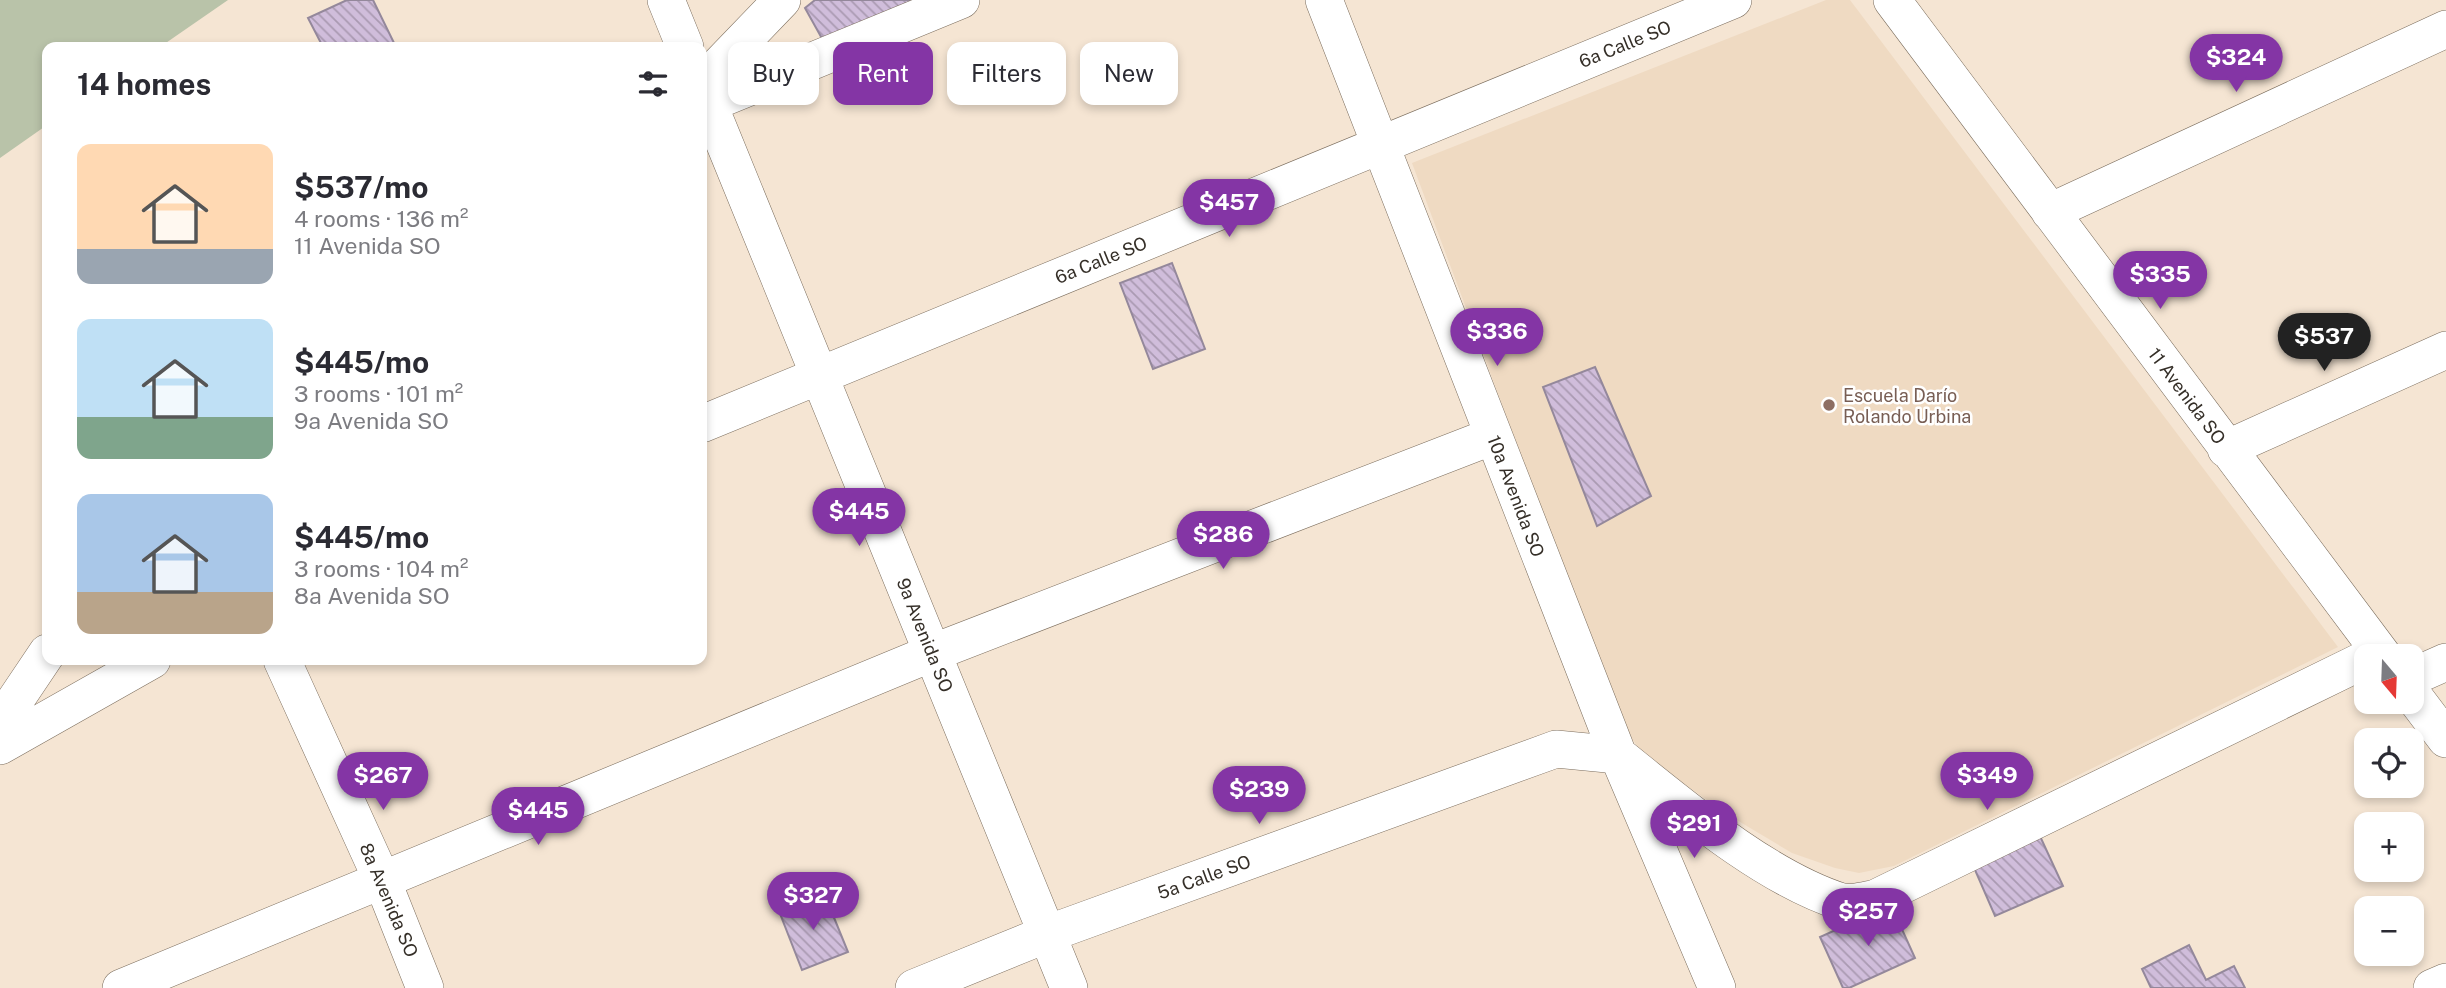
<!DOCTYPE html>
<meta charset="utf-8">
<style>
:root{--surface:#fff;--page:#f7f7f7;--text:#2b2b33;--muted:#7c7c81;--accent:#8435a5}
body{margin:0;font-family:"Public Sans",sans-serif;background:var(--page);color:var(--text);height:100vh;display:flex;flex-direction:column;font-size:26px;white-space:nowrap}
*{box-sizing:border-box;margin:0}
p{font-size:23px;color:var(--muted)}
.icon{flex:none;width:38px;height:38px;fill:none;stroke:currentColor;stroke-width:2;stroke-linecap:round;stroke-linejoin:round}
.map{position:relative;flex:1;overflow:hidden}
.side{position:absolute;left:42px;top:42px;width:665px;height:623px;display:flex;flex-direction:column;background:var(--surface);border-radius:14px;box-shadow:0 4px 10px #0003}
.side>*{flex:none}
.guide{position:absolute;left:728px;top:42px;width:665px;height:63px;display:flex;gap:14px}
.needle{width:46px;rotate:161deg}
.controls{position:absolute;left:2354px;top:644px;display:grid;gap:14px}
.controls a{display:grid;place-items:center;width:70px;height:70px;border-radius:14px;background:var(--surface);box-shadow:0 4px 10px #0003;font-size:35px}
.price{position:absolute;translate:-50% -60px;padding:0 16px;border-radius:24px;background:var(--accent);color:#fff;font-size:23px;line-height:46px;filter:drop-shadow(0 2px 4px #0008)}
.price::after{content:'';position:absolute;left:50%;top:42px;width:21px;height:16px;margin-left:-10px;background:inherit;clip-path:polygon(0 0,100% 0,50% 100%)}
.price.active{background:#222;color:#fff}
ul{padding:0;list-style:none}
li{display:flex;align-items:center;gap:21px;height:175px;padding:0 35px}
li span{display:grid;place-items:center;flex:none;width:196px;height:140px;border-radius:14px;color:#555}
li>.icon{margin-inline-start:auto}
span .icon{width:84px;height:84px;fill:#fffc;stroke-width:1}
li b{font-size:30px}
h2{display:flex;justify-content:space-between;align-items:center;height:84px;padding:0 35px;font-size:30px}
.tag{padding:0 24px;border-radius:14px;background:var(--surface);box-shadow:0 4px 10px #0003;font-size:24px;line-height:63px}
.tag.active{background:var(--accent);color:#fff}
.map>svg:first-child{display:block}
.built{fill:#efdac2}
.garden{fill:#b9c3a9}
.building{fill:url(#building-back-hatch);stroke:#94889b;stroke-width:2}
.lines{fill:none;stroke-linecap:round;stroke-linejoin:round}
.minor-casing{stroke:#7b6d5d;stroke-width:38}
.minor{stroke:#fff;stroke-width:37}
.education-dot{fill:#8d6e63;stroke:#fff;stroke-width:2.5}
.labels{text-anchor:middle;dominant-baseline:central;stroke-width:5;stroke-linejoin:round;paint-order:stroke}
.street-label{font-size:18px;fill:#352f28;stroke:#fff}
.education-label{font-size:18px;fill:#785e54;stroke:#fff;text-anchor:start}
</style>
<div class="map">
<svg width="2446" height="988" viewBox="0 0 2446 988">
<defs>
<pattern id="building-back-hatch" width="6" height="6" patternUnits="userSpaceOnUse" patternTransform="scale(1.75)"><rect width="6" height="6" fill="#d0bddb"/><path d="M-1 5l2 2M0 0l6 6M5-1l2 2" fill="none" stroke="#aa9ab2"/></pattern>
</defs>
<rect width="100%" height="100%" fill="#f5e5d3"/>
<path class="built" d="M1826,0H1850L2338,647L1894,866L1859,873L1835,868L1792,853L1725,813L1644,755L1621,724L1412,163Z"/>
<path class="garden" d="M0,0H228L160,47H47V125L0,158Z"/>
<path class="building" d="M347,0H373L396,47H323L308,18Z
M815,0H914L825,44L805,8Z
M1172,263L1205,349L1153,369L1120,283Z
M1595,367L1651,496L1597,526L1543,387Z
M2039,834L2063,886L1995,916L1972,863Z
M824,893L848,952L802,970L779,911Z
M1891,905L1915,958L1849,988H1843L1820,937Z
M2189,945L2206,980L2234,966L2245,988H2151L2142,969Z"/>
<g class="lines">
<g class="minor-casing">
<path id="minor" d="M666,0L685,47
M1324,0L1618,755L1717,988
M1892,0L2383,656
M702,83L782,0
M702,88L1069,988
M708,104L961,0
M2050,212L2446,29
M702,424L1733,0
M2226,449L2446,350
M282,660L382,880L425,988
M2412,677L2446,662
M2412,694L2446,739
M0,723L47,653
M0,746L152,660
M1623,759C1684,808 1766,878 1842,902C1851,904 1865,900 1874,899L2366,659
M121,988L932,653L1493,436
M914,988L1047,934L1556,749L1618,755
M2432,988L2446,982"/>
</g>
<use href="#minor" class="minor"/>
</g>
<circle class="education-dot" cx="1829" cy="405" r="7"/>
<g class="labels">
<g class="street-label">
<text transform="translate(1625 44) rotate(-22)">6a Calle SO</text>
<text transform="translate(1101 260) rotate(-22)">6a Calle SO</text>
<text transform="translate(2187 396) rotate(53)">11 Avenida SO</text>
<text transform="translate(1516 496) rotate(69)">10a Avenida SO</text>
<text transform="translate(925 635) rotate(68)">9a Avenida SO</text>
<text transform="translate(1204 877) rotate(-20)">5a Calle SO</text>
<text transform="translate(389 900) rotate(67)">8a Avenida SO</text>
</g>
<g class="education-label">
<text x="1843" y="395">Escuela Darío<tspan x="1843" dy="21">Rolando Urbina</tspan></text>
</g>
</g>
</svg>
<div class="controls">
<a><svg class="needle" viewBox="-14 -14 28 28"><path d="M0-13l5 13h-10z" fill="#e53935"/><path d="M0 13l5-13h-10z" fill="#7c7c81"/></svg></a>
<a><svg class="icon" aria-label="locate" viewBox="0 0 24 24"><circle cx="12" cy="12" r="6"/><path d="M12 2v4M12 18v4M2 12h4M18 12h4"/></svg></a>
<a>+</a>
<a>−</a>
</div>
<b class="price" style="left:2236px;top:94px">$324</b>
<b class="price" style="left:1229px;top:239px">$457</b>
<b class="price" style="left:2160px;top:311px">$335</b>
<b class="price" style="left:1497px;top:368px">$336</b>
<b class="price active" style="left:2324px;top:373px">$537</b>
<b class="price" style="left:859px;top:548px">$445</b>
<b class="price" style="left:1223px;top:571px">$286</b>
<b class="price" style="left:383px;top:812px">$267</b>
<b class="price" style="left:1987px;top:812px">$349</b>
<b class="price" style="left:1259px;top:826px">$239</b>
<b class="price" style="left:538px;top:847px">$445</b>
<b class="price" style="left:1694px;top:860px">$291</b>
<b class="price" style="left:813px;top:932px">$327</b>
<b class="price" style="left:1868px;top:948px">$257</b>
<div class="guide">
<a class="tag">Buy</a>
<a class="tag active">Rent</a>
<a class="tag">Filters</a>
<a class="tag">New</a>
</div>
<section class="side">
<h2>14 homes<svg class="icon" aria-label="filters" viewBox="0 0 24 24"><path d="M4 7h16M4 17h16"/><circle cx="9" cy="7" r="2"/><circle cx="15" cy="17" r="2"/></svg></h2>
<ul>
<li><span style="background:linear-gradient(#ffd9b3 75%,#9aa5b1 0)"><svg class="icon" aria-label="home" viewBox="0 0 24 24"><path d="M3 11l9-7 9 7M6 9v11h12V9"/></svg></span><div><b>$537/mo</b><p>4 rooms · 136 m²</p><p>11 Avenida SO</p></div></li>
<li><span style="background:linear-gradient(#bfe0f5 70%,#7fa58c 0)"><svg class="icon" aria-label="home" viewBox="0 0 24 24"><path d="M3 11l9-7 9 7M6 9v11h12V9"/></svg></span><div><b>$445/mo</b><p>3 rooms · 101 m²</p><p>9a Avenida SO</p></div></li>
<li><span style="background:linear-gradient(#a9c7e8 70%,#b9a48a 0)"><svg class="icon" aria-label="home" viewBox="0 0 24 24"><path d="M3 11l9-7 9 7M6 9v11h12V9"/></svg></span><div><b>$445/mo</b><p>3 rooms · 104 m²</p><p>8a Avenida SO</p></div></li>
</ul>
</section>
</div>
